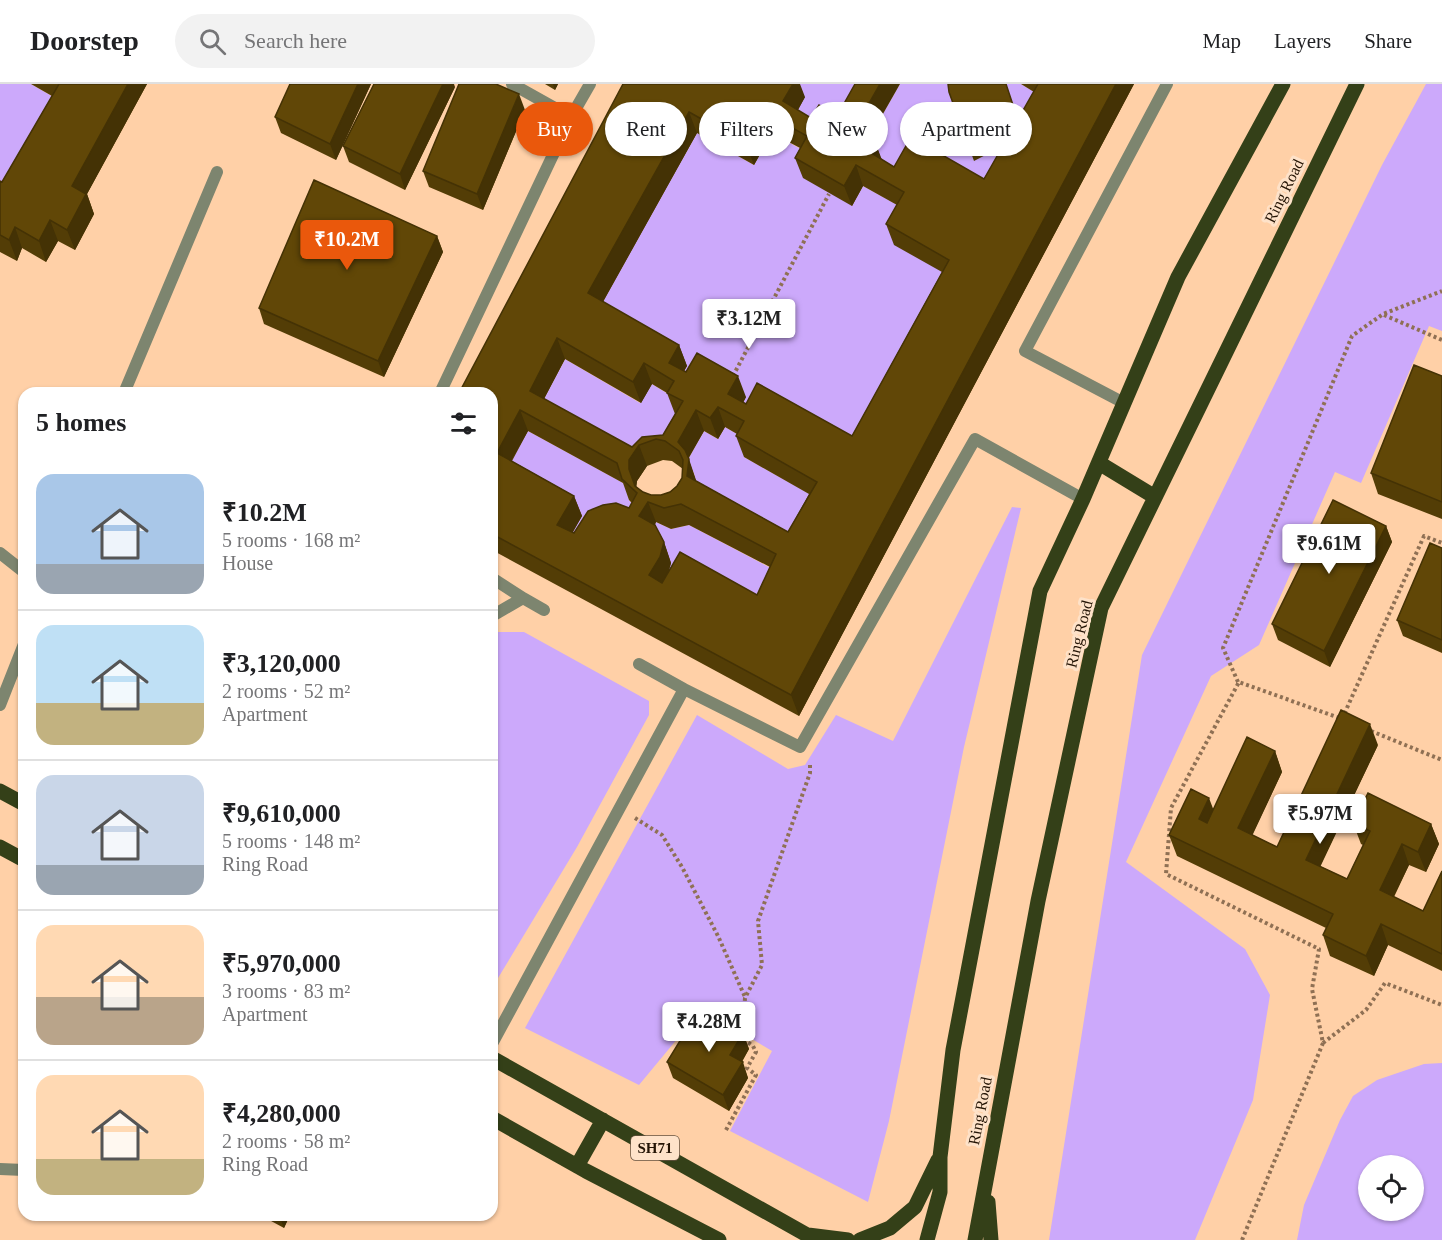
<!DOCTYPE html>
<meta charset="utf-8">
<style>
:root{--surface:#fff;--page:#f2f2f2;--text:#202124;--muted:#757577;--line:#e0e0e0;--accent:#ea580c}
body{margin:0;font-family:"Times New Roman",serif;background:var(--page);color:var(--text);height:100vh;display:flex;flex-direction:column;font-size:22px;white-space:nowrap}
*{box-sizing:border-box;margin:0}
p{font-size:20px;color:var(--muted)}
.icon{flex:none;width:33px;height:33px;fill:none;stroke:currentColor;stroke-width:2;stroke-linecap:round;stroke-linejoin:round}
.map{position:relative;flex:1;overflow:hidden}
.drawer{position:absolute;left:18px;top:303px;width:480px;height:834px;display:flex;flex-direction:column;background:var(--surface);border-radius:18px;box-shadow:0 2px 4px #0004}
.drawer>*{flex:none}
.top-card{position:absolute;left:516px;top:18px;width:570px;height:54px;display:flex;gap:12px}
.buttons{position:absolute;left:1358px;top:1071px;display:grid;gap:12px}
.buttons a{display:grid;place-items:center;width:66px;height:66px;border-radius:50%;background:var(--surface);box-shadow:0 2px 4px #0004;font-size:30px}
.price{position:absolute;translate:-50% -51px;padding:0 14px;border-radius:6px;background:#fff;color:#222;font-size:20px;line-height:39px;filter:drop-shadow(0 2px 3px #0008)}
.price::after{content:'';position:absolute;left:50%;top:36px;width:18px;height:14px;margin-left:-9px;background:inherit;clip-path:polygon(0 0,100% 0,50% 100%)}
.price.current{background:var(--accent);color:#fff}
ul{padding:0;list-style:none}
li{display:flex;align-items:center;gap:18px;height:150px;padding:0 18px}
li+li{border-top:2px solid var(--line)}
li span{display:grid;place-items:center;flex:none;width:168px;height:120px;border-radius:18px;color:#555}
li>.icon{margin-inline-start:auto}
span .icon{width:72px;height:72px;fill:#fffc;stroke-width:1}
li b{font-size:26px}
h2{display:flex;justify-content:space-between;align-items:center;height:72px;padding:0 18px;font-size:26px}
.chip{padding:0 21px;border-radius:27px;background:var(--surface);box-shadow:0 2px 4px #0004;font-size:21px;line-height:54px}
.chip.current{background:var(--accent);color:#fff}
header{display:flex;align-items:center;gap:36px;box-sizing:border-box;height:84px;padding:0 30px;background:var(--surface);border-bottom:2px solid var(--line)}
header strong{font-size:28px}
nav{display:flex;gap:33px;margin-inline-start:auto;font-size:21px}
.search{width:420px;height:54px;background:var(--page);display:flex;align-items:center;gap:15px;box-sizing:border-box;padding:0 21px;border-radius:33px;color:var(--muted);font-size:22px}
.map>svg:first-child{display:block}
.green{fill:#cca9fb;fill-rule:evenodd}
.lines{fill:none;stroke-linecap:round;stroke-linejoin:round}
.path{stroke:#8f7054;stroke-width:4;stroke-dasharray:3 3;stroke-linecap:butt}
.lane{stroke:#7d856f;stroke-width:12}
.primary{stroke:#344018;stroke-width:15}
.wall{fill:#533d06;fill-rule:evenodd}
.shaded-wall{fill:#443205}
.building{fill:#614707;stroke:#443205;stroke-width:1.5;fill-rule:evenodd}
.labels{text-anchor:middle;dominant-baseline:central;stroke-width:6;stroke-linejoin:round;paint-order:stroke}
.shield{fill:#fee2c9;stroke:#655240;stroke-width:1.5}
.shield-label{font-size:15px;font-weight:bold;fill:#241405}
.street-label{font-size:16px;fill:#241405;stroke:#fee2c9}
</style>
<header>
<strong>Doorstep</strong>
<div class="search"><svg class="icon" aria-label="search" viewBox="0 0 24 24"><circle cx="10" cy="10" r="6"/><path d="M15 15l6 6"/></svg>Search here</div>
<nav><a>Map</a><a>Layers</a><a>Share</a></nav>
</header>
<div class="map">
<svg width="1442" height="1156" viewBox="0 0 1442 1156">
<rect width="100%" height="100%" fill="#ffd0a7"/>
<path class="green" d="M0,0H31L67,21L0,113Z
M783,0H875L844,52L791,38Z
M900,0H1021L1048,16L992,116L902,103L863,65Z
M1426,0H1442V247L1429,242L1361,399L1335,388L1259,561L1211,592L1126,778L1245,865L1270,911L1253,1016L1195,1156H1049L1142,571L1382,81Z
M697,49L754,81L772,49L815,73L852,122L863,102L912,129L957,197L859,373L753,341L677,299L687,282L596,230Z
M565,275L640,319L652,300L681,318L675,330L690,338L671,372L650,374L537,328Z
M725,343L751,358L744,373L824,418L795,469L697,403L694,389L686,379L704,347L718,355Z
M528,347L625,400L629,416L634,422L581,469L504,389Z
M1012,423L1021,424L964,663L889,1037L868,1118L730,1047L772,967L702,925L639,1001L525,944L697,631L788,685L805,681L836,631L893,657Z
M656,438L671,445L689,441L784,491L765,532L657,512L671,479L663,462L647,453Z
M495,548H524L649,617V631L577,763L492,904V553Z
M1442,979V1156H1297L1304,1121L1340,1036L1353,1012L1377,996L1424,980ZM1368,1082H1413V1126H1368Z"/>
<g class="lines">
<path class="path" d="M1384,231L1442,256
M733,292L829,110
M1238,598L1223,564L1352,252L1383,230L1442,207
M1371,647L1442,676
M635,734L662,751L682,783L718,852L745,913
M1323,959L1366,926L1385,899L1442,921
M726,1046L756,991L747,984L756,968L753,962L742,954L745,914L762,881L758,837L810,689V680
M1242,1156L1323,959L1312,905L1319,865L1166,790L1171,724L1239,598L1342,635L1424,452L1442,459"/>
<path class="lane" d="M512,0L571,33L590,0
M124,309L217,88
M440,309L571,33
M1124,319L1025,267L1167,0
M0,469L24,488
M492,494L523,514
M492,532L523,514L544,526
M639,580L684,605L800,663L975,355L1083,415
M0,621L24,560
M492,960L684,605
M0,1085L24,1086"/>
<path class="primary" d="M1099,379L1155,413
M0,707L24,720
M0,763L24,776
M492,974L816,1156
M492,1034L586,1087L719,1156
M577,1082L603,1036
M988,1118L991,1156
M808,1151L848,1156
M860,1156L890,1144L915,1123L938,1076
M927,1156L940,1108V1073L953,966L1040,507L1083,415L1178,193L1283,0
M975,1156L1038,817L1101,524L1357,0"/>
</g>
<path class="wall" d="M31,0H147L87,110L94,130L75,166L58,157L46,178L22,164L17,177L0,168V97L2,98L52,12Z
M290,0H371L336,76L281,49L275,33Z
M545,0H558L555,6Z
M623,0L805,13L798,26L811,34L870,53L874,55L881,75L894,83L984,95L1003,62L974,77L949,8L1018,35L1034,8L1021,0H1134L799,632L492,466V309ZM697,49L754,81L772,49L800,64L795,74L803,94L852,122L863,102L897,121L886,140L894,161L942,188L852,352L746,320L743,319L746,313L684,287L687,282L679,261L603,218ZM565,275L641,319L652,300L667,309L675,330L663,351L632,363L544,315ZM725,343L737,350L736,352L744,373L809,410L788,448L696,397L688,374L704,347L718,355ZM528,347L623,399L629,416L632,419L629,424L574,449L573,448L582,432L574,412L512,377ZM663,376L672,377L683,385L682,394L677,402L670,408L661,411H651L643,408L636,403L637,397L647,382ZM656,438L671,445L689,441L770,483L757,511L669,486L671,479L664,458L655,441Z
M455,3L405,106L349,78L343,62Z
M525,26L483,126L429,103L423,87Z
M437,152L443,168L384,293L264,240L259,224Z
M1442,292V435L1378,410L1371,389Z
M1386,442L1392,458L1330,583L1278,556L1272,540Z
M1442,464V569L1403,552L1397,536Z
M1378,661L1320,782L1347,795L1363,761L1361,760L1353,739L1431,740L1439,760L1426,788L1409,781L1394,813L1423,827L1442,787V887L1388,861L1374,892L1330,872L1323,851L1326,844L1177,772L1169,751L1213,725L1275,667L1282,688L1252,751L1277,763Z
M690,949H743L749,965L742,978L748,994L729,1027L673,994L667,978Z
M260,1131H290L284,1144Z"/>
<path class="shaded-wall" d="M128,0H147L87,110L94,130L75,166L67,146L72,102Z
M358,0H371L336,76L330,60Z
M443,0H454L455,3L405,106L400,90Z
M553,0H558L555,6Z
M793,0H800L805,13L791,38L783,17Z
M880,0H900L863,65L855,44Z
M1116,0H1134L799,632L791,611Z
M519,10L525,26L483,126L477,110Z
M689,28L697,49L596,230L588,209Z
M764,28L772,49L754,81L746,60Z
M874,55L882,76L868,67Z
M856,81L863,102L852,122L844,102Z
M50,136L58,157L46,178L39,157Z
M15,143L22,164L17,177L9,156Z
M437,152L443,168L384,293L378,277Z
M557,254L565,275L537,328L530,307Z
M679,261L687,282L677,299L669,279Z
M644,279L652,300L641,319L633,298Z
M738,292L746,313L736,331L728,310Z
M718,323L725,343L718,355L710,334Z
M520,326L528,347L504,389L497,369Z
M696,326L704,347L686,379L678,358Z
M639,361L647,382L637,397L636,406L629,385V376Z
M689,375L696,396L695,413L687,392Z
M574,412L582,432L565,461L557,441Z
M648,418L656,438L647,453L639,432Z
M1386,442L1392,458L1330,583L1324,567Z
M664,458L671,479L667,493L657,512L649,491Z
M1370,640L1378,661L1314,796L1306,776Z
M1275,667L1282,688L1246,765L1238,744Z
M1209,714L1217,735L1207,756L1199,735Z
M1431,740L1439,760L1426,788L1418,768Z
M1402,760L1409,781L1387,826L1380,806Z
M1381,840L1388,861L1374,892L1366,872Z
M743,949L749,965L736,987L730,971Z
M743,978L748,994L729,1027L723,1011Z
M279,1131H290L284,1144Z"/>
<path class="building" d="M59,0H128L72,102L86,110L67,146L50,136L39,157L15,143L9,156L0,151V97L2,98Z
M290,0H358L330,60L275,33Z
M374,0H443L400,90L343,62Z
M459,0H496L519,10L477,110L423,87Z
M623,0H793L783,17L811,34L819,21L837,32L855,0H880L855,44L874,55L868,67L894,83L911,53L984,95L1038,0H1116L791,611L492,450V309H459ZM689,28L746,60L764,28L807,52L795,74L844,102L856,81L904,108L886,140L949,176L852,352L757,299L746,320L728,310L738,292L697,269L686,288L669,279L679,261L588,209ZM557,254L633,298L644,279L674,297L667,309L683,317L663,351L642,353L632,363L530,307ZM718,323L744,337L736,352L817,398L788,448L687,392L689,375L685,366L678,358L696,326L710,334ZM520,326L617,379L622,395L637,409L629,424L616,419L603,421L588,427L574,449L557,441L574,412L497,369ZM656,355L665,357L679,367L683,376L682,394L677,402L670,408L661,411H651L643,408L635,402L629,385V376L639,361ZM648,418L664,424L681,420L776,470L757,511L680,468L662,499L649,491L660,473L664,458L655,441L639,432Z
M948,0H1006L1018,36L968,61L949,8Z
M314,96L437,152L378,277L259,224Z
M1414,281L1442,292V418L1371,389Z
M1333,416L1386,442L1324,567L1272,540Z
M1430,459L1442,464V556L1397,536Z
M1341,626L1370,640L1306,776L1347,795L1370,747L1353,739L1368,709L1431,740L1418,768L1402,760L1380,806L1423,827L1442,787V870L1381,840L1366,872L1323,851L1333,830L1169,751L1191,705L1209,714L1199,735L1207,739L1247,653L1275,667L1238,744L1277,763Z
M705,926L743,949L730,971L743,978L723,1011L667,978L686,947L690,949Z"/>
<g class="labels">
<rect class="shield" x="631" y="1052" width="48" height="24" rx="4.5"/>
<g class="shield-label">
<text x="655" y="1064">SH71</text>
</g>
<g class="street-label">
<text transform="translate(1284 107) rotate(-64)">Ring Road</text>
<text transform="translate(1079 550) rotate(-76)">Ring Road</text>
<text transform="translate(980 1027) rotate(-79)">Ring Road</text>
</g>
</g>
</svg>
<div class="buttons">
<a><svg class="icon" aria-label="locate" viewBox="0 0 24 24"><circle cx="12" cy="12" r="6"/><path d="M12 2v4M12 18v4M2 12h4M18 12h4"/></svg></a>
</div>
<b class="price current" style="left:347px;top:187px">₹10.2M</b>
<b class="price" style="left:749px;top:266px">₹3.12M</b>
<b class="price" style="left:1329px;top:491px">₹9.61M</b>
<b class="price" style="left:1320px;top:761px">₹5.97M</b>
<b class="price" style="left:709px;top:969px">₹4.28M</b>
<div class="top-card">
<a class="chip current">Buy</a>
<a class="chip">Rent</a>
<a class="chip">Filters</a>
<a class="chip">New</a>
<a class="chip">Apartment</a>
</div>
<section class="drawer">
<h2>5 homes<svg class="icon" aria-label="filters" viewBox="0 0 24 24"><path d="M4 7h16M4 17h16"/><circle cx="9" cy="7" r="2"/><circle cx="15" cy="17" r="2"/></svg></h2>
<ul>
<li><span style="background:linear-gradient(#a9c7e8 75%,#9aa5b1 0)"><svg class="icon" aria-label="home" viewBox="0 0 24 24"><path d="M3 11l9-7 9 7M6 9v11h12V9"/></svg></span><div><b>₹10.2M</b><p>5 rooms · 168 m²</p><p>House</p></div></li>
<li><span style="background:linear-gradient(#bfe0f5 65%,#c2b280 0)"><svg class="icon" aria-label="home" viewBox="0 0 24 24"><path d="M3 11l9-7 9 7M6 9v11h12V9"/></svg></span><div><b>₹3,120,000</b><p>2 rooms · 52 m²</p><p>Apartment</p></div></li>
<li><span style="background:linear-gradient(#c9d6e8 75%,#9aa5b1 0)"><svg class="icon" aria-label="home" viewBox="0 0 24 24"><path d="M3 11l9-7 9 7M6 9v11h12V9"/></svg></span><div><b>₹9,610,000</b><p>5 rooms · 148 m²</p><p>Ring Road</p></div></li>
<li><span style="background:linear-gradient(#ffd9b3 60%,#b9a48a 0)"><svg class="icon" aria-label="home" viewBox="0 0 24 24"><path d="M3 11l9-7 9 7M6 9v11h12V9"/></svg></span><div><b>₹5,970,000</b><p>3 rooms · 83 m²</p><p>Apartment</p></div></li>
<li><span style="background:linear-gradient(#ffd9b3 70%,#c2b280 0)"><svg class="icon" aria-label="home" viewBox="0 0 24 24"><path d="M3 11l9-7 9 7M6 9v11h12V9"/></svg></span><div><b>₹4,280,000</b><p>2 rooms · 58 m²</p><p>Ring Road</p></div></li>
</ul>
</section>
</div>
